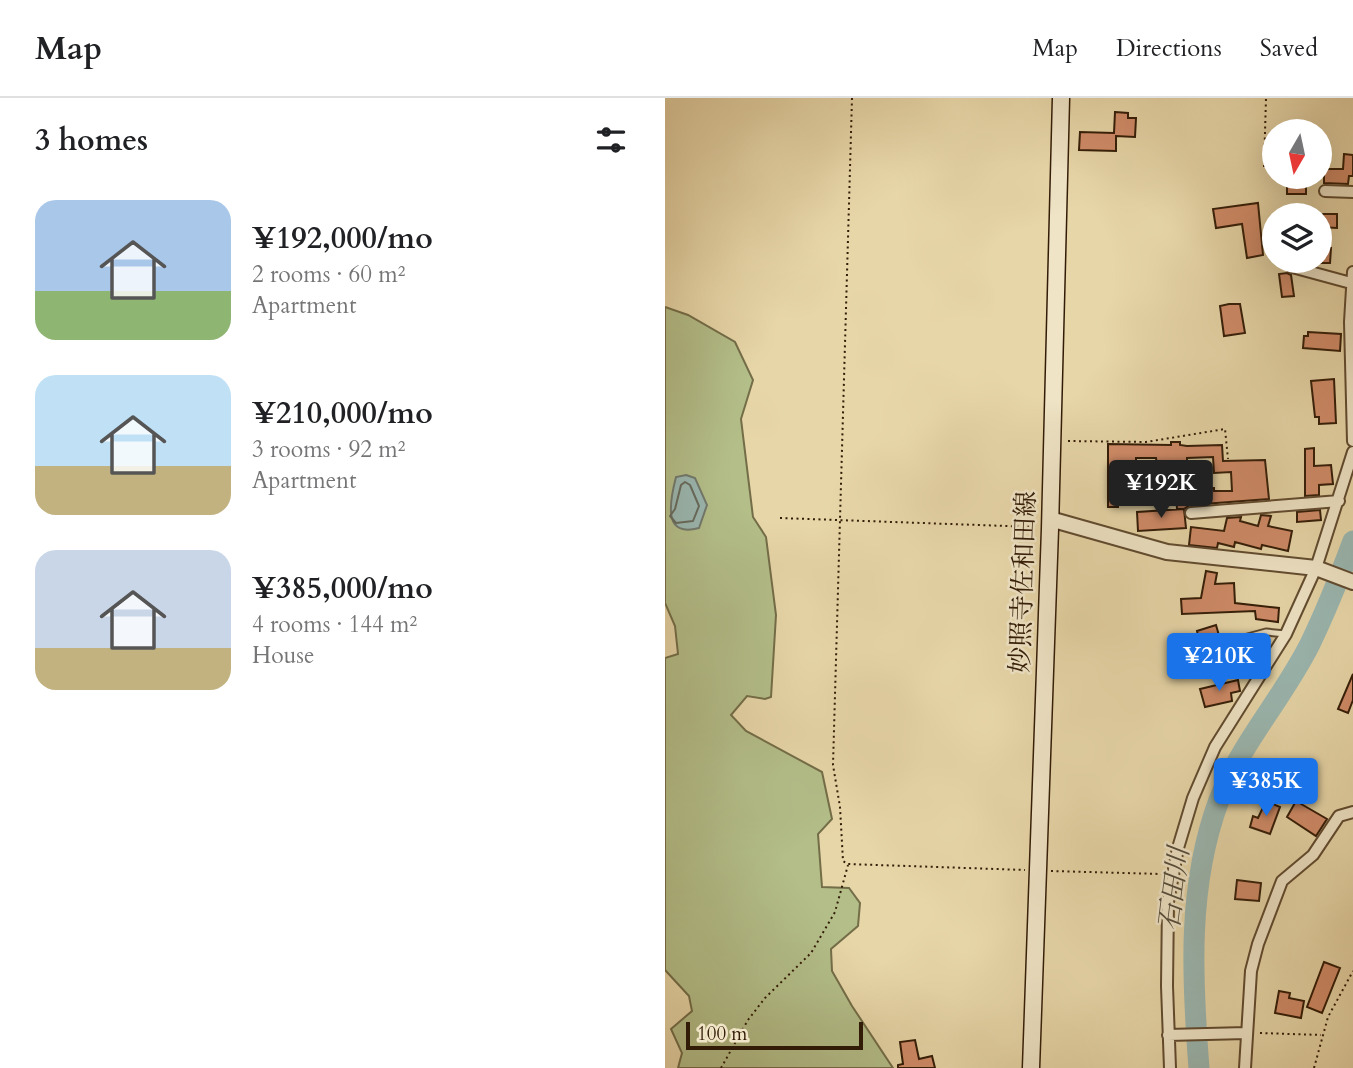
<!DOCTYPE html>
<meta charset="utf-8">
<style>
:root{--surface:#fff;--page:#f6f6f6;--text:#202124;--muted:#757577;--line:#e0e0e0;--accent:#1a73e8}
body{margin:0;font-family:Cardo,"Noto Serif JP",serif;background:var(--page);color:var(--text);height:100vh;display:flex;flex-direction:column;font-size:26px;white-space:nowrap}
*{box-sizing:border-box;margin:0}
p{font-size:23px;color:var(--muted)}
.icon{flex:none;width:38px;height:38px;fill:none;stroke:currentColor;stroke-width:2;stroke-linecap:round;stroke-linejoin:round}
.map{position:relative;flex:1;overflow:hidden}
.drawer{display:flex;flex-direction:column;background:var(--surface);width:665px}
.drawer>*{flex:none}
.needle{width:46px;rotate:189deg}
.buttons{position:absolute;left:597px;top:21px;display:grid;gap:14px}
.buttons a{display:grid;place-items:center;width:70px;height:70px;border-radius:50%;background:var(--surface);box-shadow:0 7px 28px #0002;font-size:35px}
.scale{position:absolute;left:21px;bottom:18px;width:177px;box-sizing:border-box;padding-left:7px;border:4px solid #331c07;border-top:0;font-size:19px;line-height:24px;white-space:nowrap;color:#331c07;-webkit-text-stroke:5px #efe4c6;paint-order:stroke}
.price{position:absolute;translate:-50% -60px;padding:0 16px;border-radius:7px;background:var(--accent);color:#fff;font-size:23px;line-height:46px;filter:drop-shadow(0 2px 4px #0008)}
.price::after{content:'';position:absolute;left:50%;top:42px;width:21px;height:16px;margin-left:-10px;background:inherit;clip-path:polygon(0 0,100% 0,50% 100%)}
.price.active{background:#222;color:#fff}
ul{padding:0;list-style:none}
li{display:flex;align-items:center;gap:21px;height:175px;padding:0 35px}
li span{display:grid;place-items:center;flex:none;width:196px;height:140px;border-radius:21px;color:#555}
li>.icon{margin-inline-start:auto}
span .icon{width:84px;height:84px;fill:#fffc;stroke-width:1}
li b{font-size:30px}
h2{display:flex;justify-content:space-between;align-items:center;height:84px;padding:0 35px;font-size:30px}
header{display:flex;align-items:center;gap:42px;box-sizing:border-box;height:98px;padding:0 35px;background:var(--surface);border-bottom:2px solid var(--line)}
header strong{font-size:33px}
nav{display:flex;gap:38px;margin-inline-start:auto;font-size:24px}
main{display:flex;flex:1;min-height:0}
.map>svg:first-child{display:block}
.green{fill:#b3be89;stroke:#736d48;stroke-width:2}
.water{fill:#9ab7b1;stroke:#71796d;stroke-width:2}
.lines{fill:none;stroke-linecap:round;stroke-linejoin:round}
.shore{stroke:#666a5c;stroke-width:2}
.river{stroke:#9ab7b1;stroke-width:21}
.building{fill:#d08b68;stroke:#331c07;stroke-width:2;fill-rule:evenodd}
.service-casing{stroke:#604a2f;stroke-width:9}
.minor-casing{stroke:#604a2f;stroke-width:14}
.tertiary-casing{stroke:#604a2f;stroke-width:18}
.secondary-casing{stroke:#331c07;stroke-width:19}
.path{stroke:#331c07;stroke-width:2;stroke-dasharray:2 3.5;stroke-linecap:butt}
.service{stroke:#efe4c6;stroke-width:5}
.minor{stroke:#efe4c6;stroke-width:10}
.tertiary{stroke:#efe4c6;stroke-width:14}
.secondary{stroke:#efe4c6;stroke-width:16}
.labels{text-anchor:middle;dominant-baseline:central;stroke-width:5;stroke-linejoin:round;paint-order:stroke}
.street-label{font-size:26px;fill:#331c07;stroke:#efe4c6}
.water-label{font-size:28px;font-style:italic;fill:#524a3a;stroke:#efe4c6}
</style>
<header>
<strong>Map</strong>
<nav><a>Map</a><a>Directions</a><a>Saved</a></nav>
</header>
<main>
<section class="drawer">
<h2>3 homes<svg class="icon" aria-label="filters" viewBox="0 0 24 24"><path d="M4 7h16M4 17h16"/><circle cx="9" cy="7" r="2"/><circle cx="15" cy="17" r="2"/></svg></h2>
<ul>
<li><span style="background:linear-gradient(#a9c7e8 65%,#8fb573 0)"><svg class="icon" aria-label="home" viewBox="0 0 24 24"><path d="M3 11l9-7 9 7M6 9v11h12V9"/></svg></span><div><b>¥192,000/mo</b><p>2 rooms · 60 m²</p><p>Apartment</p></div></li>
<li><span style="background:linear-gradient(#bfe0f5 65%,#c2b280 0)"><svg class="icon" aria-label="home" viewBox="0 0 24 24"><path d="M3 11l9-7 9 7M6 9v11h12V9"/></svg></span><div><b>¥210,000/mo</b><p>3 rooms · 92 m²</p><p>Apartment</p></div></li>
<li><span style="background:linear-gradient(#c9d6e8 70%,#c2b280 0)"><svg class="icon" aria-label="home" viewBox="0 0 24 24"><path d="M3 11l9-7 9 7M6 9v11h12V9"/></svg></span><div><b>¥385,000/mo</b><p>4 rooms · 144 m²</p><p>House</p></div></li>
</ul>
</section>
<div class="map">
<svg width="688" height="970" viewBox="0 0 688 970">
<rect width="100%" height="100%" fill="#e7d6a8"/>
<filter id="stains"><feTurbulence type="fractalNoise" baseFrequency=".00286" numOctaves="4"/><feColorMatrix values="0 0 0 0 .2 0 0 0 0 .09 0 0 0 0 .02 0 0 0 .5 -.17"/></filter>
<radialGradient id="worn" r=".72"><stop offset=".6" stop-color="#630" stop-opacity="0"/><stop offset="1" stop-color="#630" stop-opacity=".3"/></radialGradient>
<path class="green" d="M0,209L23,217L70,244L88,282L76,321L88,419L101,439L111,517L106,599L100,601L82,598L66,617L81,633L157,674L167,721L153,736L157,789L184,790L195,805L193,828L166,851L167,873L187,908L228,970H13L17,955L6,931L27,913L24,898L0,872V560L13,556L10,528L0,505Z"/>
<path class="water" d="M21,377L30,380L42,407L34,430C0,439 3,410 11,379Z"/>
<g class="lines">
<path class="shore" d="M20,384L25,387L34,408L28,423L11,425L5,418L10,411L16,387Z"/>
<path class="river" d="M534,970C527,880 522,788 554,702C576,645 618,600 645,546C661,513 675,478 688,443"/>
</g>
<path class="building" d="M450,14L463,15V20H471L470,39L451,38V53L414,52L415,34L449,35Z
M679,56L688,57V78H684L683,86L659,85V71H678Z
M622,79H641V96H622Z
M593,105L598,157L582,160L577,126L551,130L548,111Z
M654,116H672V130L654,129Z
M654,150H666L665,165H654Z
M622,175L626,177L629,198L617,199L614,176Z
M564,206H575L580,235L559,238L555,208Z
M643,234L676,236L675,253L638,250L639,238H643Z
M669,281L671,325L654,326V319H650L646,283Z
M506,344H515V347L522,348L557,347L558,363L600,362L604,401L525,407L519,411H512L509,367L492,368L491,360H471V367H464L463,404H453V409H443V346L506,347ZM548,359L549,375L566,374L567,393H549V390L522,391V360Z
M649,350V368L666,367L668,386L654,387V397L640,398V351Z
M519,411L521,430L473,433L472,414Z
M655,412L656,422L632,424V414Z
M596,417L606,418L603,428L627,433L623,453L597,447L596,451L570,444L569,449L553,445L552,450L524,447L526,429L559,433L562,420L576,419L575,423L593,428Z
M541,473L552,475L550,486L569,485L570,505L614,510L613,524L591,521L590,513L517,516L516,501L536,500Z
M551,527L555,541L548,546L551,562L540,565V561L536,562L533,551L536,550L532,533Z
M592,542L595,553L576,558L580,574L566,578L559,551Z
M688,576V602L683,615L673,611Z
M573,582L575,593L566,595L567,603L540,609L535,591Z
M601,703L615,709L605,736L585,729L588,718L593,720Z
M631,703L662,721L651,738L622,719Z
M572,782L596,785L594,803L570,801Z
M659,864L675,870L657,915L642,909Z
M614,893L625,895L624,900L639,903L636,920L610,915Z
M250,942L254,961L267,958L270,970H233V967L238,966L235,944Z"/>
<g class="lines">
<g class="service-casing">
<path id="service" d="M559,577L553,547L601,534L621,536"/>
</g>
<g class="minor-casing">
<path id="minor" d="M660,93L688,94
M627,169L686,185
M688,174L685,224L688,343
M526,415L674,403
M503,937L581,935
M505,970L502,888L503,804L513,750L528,700L550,649L621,536L651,470L688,354
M580,970L586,873L593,846L617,783L648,757L674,718L688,714"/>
</g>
<g class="tertiary-casing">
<path id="tertiary" d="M385,421L502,454L651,470L688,484"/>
</g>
<g class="secondary-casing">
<path id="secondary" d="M366,970L385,431L396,0"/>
</g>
<path class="path" d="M187,0L168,667L175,709L178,763L183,766L360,772
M599,69L601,0
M403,343L481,344L560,331L563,361
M115,420L370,429
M386,773L496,776
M595,935L656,937
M56,970L83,922L100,900L146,855L170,814L183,767
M649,970L663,919L688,873"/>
<use href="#service" class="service"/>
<use href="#minor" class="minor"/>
<use href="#tertiary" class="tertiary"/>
<use href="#secondary" class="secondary"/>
</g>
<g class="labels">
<g class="street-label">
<text transform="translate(358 484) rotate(-88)">妙照寺佐和田線</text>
</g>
<g class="water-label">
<text transform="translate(509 791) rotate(-83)">石田川</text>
</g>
</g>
<rect width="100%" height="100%" filter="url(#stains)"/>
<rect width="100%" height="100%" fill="url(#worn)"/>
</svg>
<div class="buttons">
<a><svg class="needle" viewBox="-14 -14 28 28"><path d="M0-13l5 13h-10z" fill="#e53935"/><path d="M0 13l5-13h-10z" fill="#757577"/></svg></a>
<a><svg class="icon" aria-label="layers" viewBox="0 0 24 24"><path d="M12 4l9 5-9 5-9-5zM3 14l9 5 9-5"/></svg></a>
</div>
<div class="scale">100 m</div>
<b class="price active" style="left:496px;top:422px">¥192K</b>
<b class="price" style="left:554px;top:595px">¥210K</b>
<b class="price" style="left:601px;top:720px">¥385K</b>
</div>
</main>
